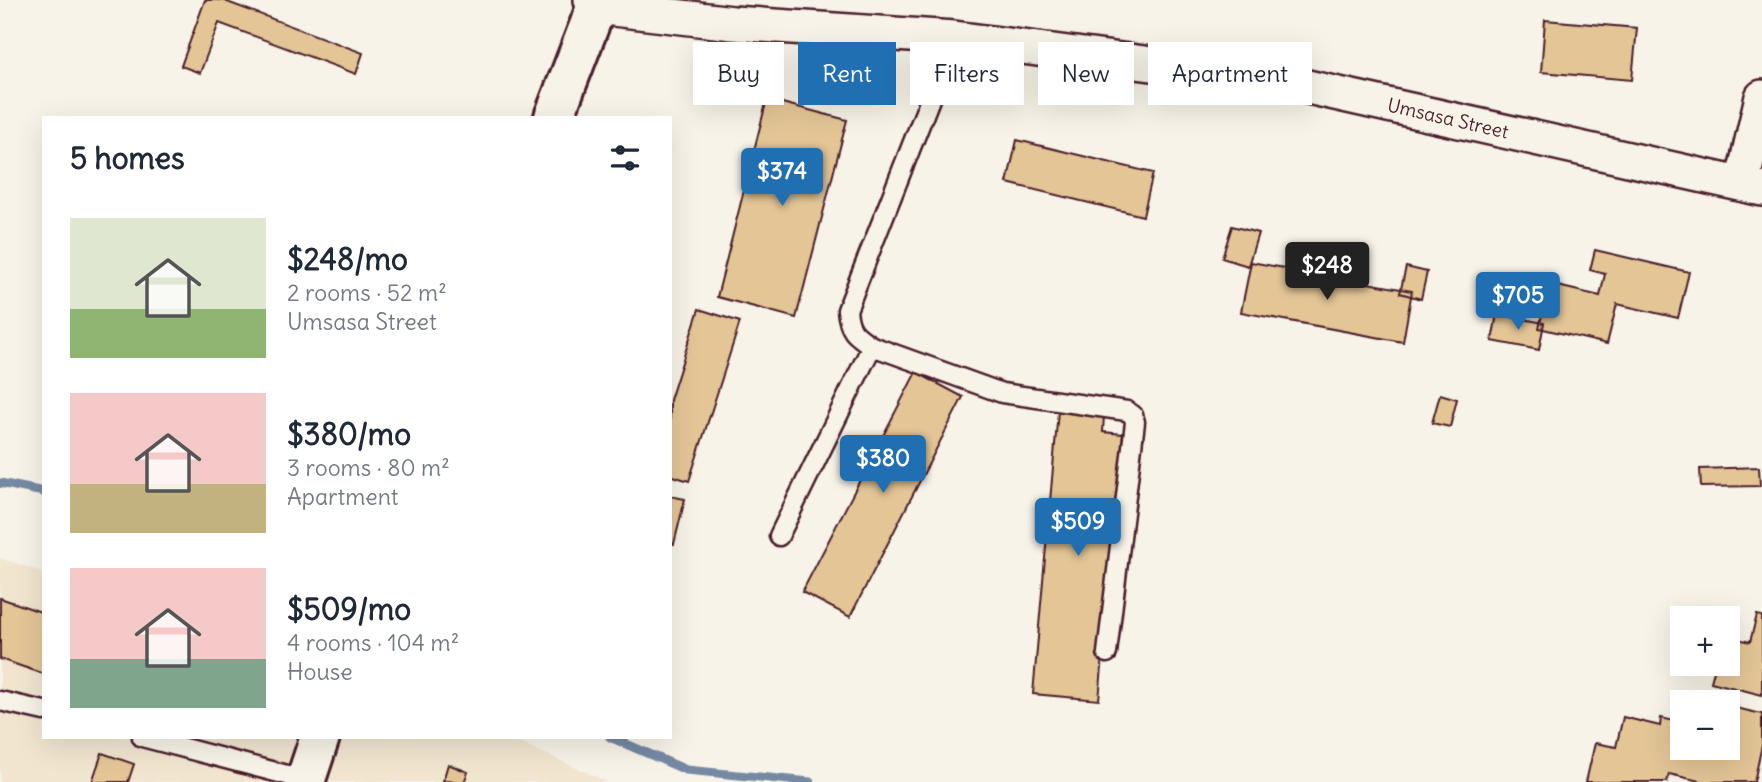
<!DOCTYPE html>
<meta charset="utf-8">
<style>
:root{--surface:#fff;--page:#f6f6f7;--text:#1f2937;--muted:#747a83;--accent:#1f6fb2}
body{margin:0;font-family:Delius,sans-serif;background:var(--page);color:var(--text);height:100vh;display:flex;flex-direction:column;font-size:26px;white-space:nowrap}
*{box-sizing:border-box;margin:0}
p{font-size:23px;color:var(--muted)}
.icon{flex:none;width:38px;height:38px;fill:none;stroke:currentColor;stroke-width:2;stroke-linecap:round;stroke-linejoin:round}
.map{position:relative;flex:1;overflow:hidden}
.sheet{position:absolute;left:42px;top:116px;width:630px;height:623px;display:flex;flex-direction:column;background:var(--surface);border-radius:0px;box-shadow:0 7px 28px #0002}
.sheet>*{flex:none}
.top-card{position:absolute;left:693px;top:42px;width:665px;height:63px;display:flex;gap:14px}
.buttons{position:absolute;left:1670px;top:606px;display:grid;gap:14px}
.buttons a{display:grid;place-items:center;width:70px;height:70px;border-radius:0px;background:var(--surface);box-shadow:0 7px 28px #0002;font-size:35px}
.price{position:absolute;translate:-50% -60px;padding:0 16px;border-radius:7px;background:var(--accent);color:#fff;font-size:23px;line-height:46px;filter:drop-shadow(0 2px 4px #0008)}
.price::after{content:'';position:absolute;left:50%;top:42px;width:21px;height:16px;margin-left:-10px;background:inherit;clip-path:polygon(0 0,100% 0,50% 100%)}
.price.active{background:#222;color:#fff}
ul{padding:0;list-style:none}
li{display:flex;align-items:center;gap:21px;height:175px;padding:0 28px}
li span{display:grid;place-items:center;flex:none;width:196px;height:140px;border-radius:0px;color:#555}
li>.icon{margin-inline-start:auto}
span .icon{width:84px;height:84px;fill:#fffc;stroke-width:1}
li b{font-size:30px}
h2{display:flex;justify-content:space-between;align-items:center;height:84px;padding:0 28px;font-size:30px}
.chip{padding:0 24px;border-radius:0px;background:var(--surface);box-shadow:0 7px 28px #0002;font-size:24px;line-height:63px}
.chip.active{background:var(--accent);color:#fff}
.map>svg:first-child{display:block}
.built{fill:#f1e5cf}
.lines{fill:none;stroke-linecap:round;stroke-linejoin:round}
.stream{stroke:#7589a3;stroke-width:9}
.building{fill:#e3c596;stroke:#4a1f2b;stroke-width:2}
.service-casing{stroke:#4a1f2b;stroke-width:23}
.minor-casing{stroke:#4a1f2b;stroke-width:38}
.tertiary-casing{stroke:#4a1f2b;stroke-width:44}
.service{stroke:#f7f3e8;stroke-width:18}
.minor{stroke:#f7f3e8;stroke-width:33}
.tertiary{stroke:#f7f3e8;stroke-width:38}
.labels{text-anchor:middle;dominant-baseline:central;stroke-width:5;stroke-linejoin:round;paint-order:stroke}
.street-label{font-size:19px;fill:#4a1f2b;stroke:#f7f3e8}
</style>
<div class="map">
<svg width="1762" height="782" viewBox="0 0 1762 782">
<rect width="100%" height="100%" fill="#f7f3e8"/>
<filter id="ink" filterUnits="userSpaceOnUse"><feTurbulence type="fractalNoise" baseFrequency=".0143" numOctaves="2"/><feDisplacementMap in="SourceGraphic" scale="14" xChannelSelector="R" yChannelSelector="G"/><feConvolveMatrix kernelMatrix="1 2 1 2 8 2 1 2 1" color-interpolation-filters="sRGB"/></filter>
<g filter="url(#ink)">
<path class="built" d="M0,558L44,573V737H508L608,782H0Z"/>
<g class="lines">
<path class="stream" d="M0,483L44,492
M610,737L686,770L810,782"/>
</g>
<path class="building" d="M205,0H222L363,53L356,74L219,23L200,73L181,66Z
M1545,20L1637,28L1632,80L1541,72Z
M767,99L847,120L796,318L717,297Z
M1017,140L1153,173L1143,216L1007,183Z
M1232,226L1258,233L1248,266L1222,258Z
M1595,250L1689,272L1678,318L1617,304L1607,344L1539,328L1549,284L1600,296L1605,274L1590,270Z
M1251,262L1412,291L1403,342L1241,312Z
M1406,267L1427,272L1421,299L1400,293Z
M699,309L740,322L689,481L670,475V400Z
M1497,314L1544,323L1539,350L1492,341Z
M916,372L963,397L850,617L802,592Z
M1440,394L1457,399L1450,427L1432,423Z
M1058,411L1104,415L1103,432L1123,434L1099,700L1033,694Z
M1759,467L1760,486L1701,487L1700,469Z
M670,496L685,499L674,544L670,543Z
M0,598L44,613V674L0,659Z
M1757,615L1762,616V695L1711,682L1716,663H1727V636L1750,642Z
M1727,706L1762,714V745L1754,782H1704L1669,774L1667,782H1586L1595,743L1616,747L1623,717L1660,726L1661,718L1682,723V747H1727Z
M102,753L134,764L128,782H92Z
M448,764L468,772L464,782L443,781Z"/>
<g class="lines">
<g class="service-casing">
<path id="service" d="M954,38L847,310C849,331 855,335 872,346L1002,393L1127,411L1133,415L1135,422L1107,653
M779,536L872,346
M0,701L44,711
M142,737L306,780"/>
</g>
<g class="minor-casing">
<path id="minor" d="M591,0L596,7L733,23L954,38L1281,81L1762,189
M1742,184L1762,97"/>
</g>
<g class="tertiary-casing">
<path id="tertiary" d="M554,117L599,0
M305,782L320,737"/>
</g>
<use href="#service" class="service"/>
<use href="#minor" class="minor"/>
<use href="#tertiary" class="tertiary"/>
</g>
</g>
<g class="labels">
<g class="street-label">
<text transform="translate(1448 118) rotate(13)">Umsasa Street</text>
</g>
</g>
</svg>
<div class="buttons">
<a>+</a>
<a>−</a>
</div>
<b class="price" style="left:782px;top:208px">$374</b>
<b class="price active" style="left:1327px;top:302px">$248</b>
<b class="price" style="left:1518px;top:332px">$705</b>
<b class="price" style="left:883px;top:495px">$380</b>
<b class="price" style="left:1078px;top:558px">$509</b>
<div class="top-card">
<a class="chip">Buy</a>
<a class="chip active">Rent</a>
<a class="chip">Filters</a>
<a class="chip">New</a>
<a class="chip">Apartment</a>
</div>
<section class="sheet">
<h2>5 homes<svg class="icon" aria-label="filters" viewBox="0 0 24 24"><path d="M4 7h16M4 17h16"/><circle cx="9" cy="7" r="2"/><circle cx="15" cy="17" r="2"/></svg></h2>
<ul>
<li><span style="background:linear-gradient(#dfe7d0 65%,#8fb573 0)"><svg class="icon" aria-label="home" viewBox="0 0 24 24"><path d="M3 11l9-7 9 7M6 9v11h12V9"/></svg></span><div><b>$248/mo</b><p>2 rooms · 52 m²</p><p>Umsasa Street</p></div></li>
<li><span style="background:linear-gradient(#f6c9c9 65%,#c2b280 0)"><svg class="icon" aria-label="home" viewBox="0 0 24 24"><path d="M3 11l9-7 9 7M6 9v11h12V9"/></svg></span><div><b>$380/mo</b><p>3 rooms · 80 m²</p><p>Apartment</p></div></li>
<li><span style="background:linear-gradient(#f6c9c9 65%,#7fa58c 0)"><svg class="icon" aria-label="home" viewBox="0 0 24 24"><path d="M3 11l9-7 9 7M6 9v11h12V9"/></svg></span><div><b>$509/mo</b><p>4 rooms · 104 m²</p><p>House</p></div></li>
</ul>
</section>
</div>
